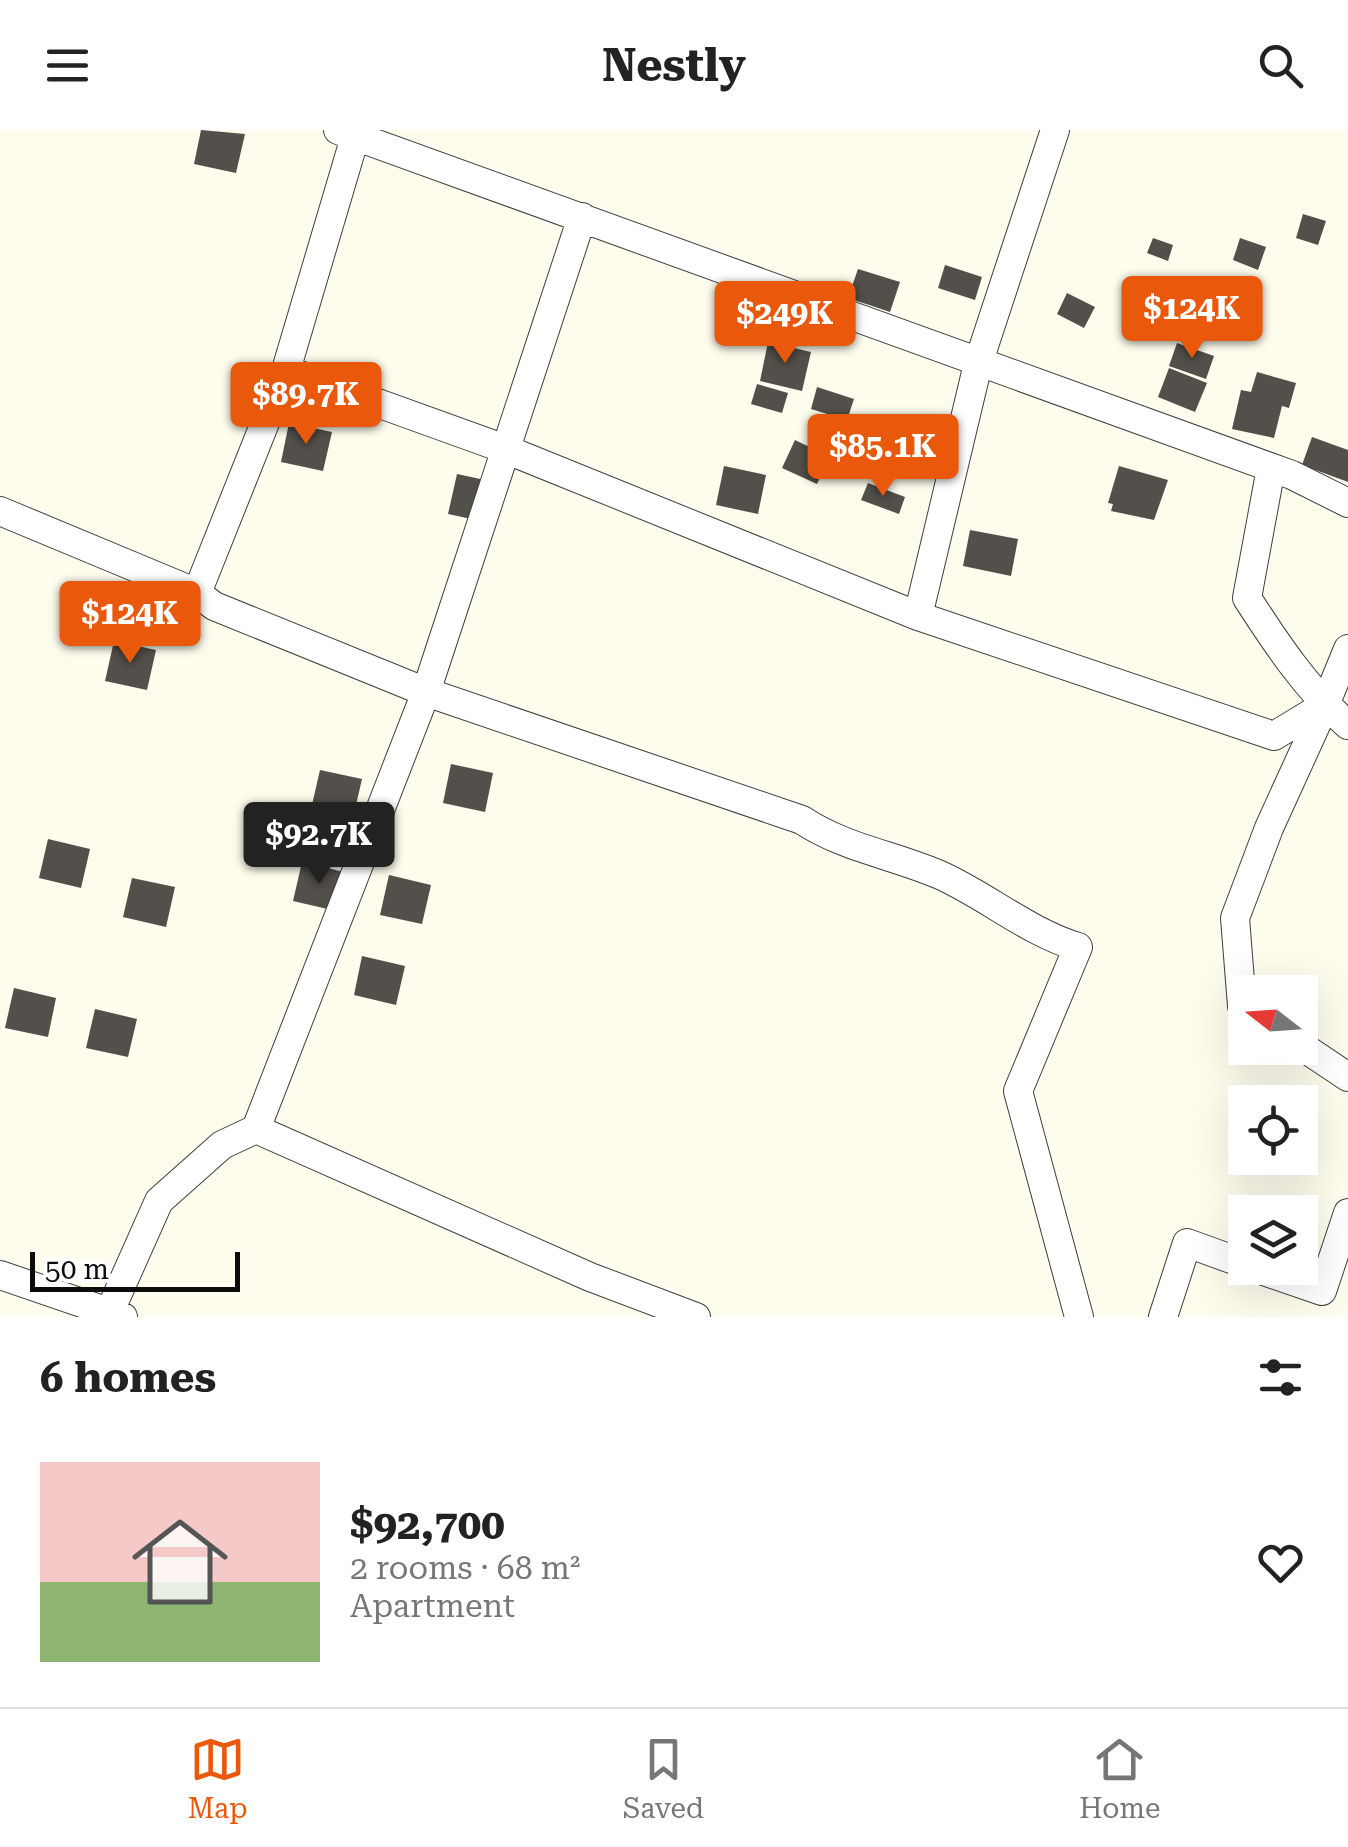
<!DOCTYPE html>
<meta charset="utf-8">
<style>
:root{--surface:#fff;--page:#f2f2f2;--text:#222;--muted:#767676;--line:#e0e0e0;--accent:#ea580c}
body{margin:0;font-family:"Roboto Serif",serif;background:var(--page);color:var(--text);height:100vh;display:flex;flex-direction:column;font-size:38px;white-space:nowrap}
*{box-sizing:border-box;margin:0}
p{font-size:32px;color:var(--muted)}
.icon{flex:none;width:55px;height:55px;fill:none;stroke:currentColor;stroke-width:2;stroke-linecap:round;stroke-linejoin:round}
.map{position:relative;height:1187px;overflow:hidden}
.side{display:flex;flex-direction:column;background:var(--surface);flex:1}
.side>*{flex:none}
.needle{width:65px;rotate:287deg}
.buttons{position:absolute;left:1228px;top:845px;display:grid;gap:20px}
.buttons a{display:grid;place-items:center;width:90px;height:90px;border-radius:0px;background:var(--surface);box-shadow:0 10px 40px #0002;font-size:50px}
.scale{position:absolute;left:30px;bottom:25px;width:210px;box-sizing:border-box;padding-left:10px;border:5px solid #0c0c0c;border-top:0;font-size:28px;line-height:35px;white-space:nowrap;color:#0c0c0c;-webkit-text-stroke:8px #fff;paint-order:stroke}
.price{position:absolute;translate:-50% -85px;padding:0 22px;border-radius:10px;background:var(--accent);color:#fff;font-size:32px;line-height:65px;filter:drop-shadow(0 2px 5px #0008)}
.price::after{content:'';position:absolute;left:50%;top:60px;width:30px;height:22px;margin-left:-15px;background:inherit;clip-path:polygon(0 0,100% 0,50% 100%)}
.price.current{background:#222;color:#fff}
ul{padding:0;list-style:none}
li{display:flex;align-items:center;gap:30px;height:250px;padding:0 40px}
li span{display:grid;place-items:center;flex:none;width:280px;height:200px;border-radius:0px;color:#555}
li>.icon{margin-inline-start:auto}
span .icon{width:120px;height:120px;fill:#fffc;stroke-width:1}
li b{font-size:42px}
h2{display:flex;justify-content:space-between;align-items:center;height:120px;padding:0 40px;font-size:42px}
header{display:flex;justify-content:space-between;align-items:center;height:130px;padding:0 40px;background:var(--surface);font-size:45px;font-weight:700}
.menu{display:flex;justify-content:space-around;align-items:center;height:140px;border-top:2px solid var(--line);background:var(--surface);font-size:28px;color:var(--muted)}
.menu a{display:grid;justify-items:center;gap:5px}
.menu .current{color:var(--accent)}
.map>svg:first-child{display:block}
.building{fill:#534f4a}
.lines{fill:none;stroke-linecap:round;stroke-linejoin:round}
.street-casing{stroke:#3f3f3f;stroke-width:30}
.street{stroke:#fff;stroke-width:28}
</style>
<header><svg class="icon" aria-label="menu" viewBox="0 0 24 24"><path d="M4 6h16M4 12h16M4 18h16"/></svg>Nestly<svg class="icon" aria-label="search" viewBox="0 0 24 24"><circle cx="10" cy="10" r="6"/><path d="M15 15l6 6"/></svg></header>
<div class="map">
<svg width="1348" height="1187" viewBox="0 0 1348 1187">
<rect width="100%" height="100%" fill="#fdfced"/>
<path class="building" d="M201,0L245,4L236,43L194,34Z
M1303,84L1326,91L1318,115L1296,108Z
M1153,108L1173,115L1168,131L1147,123Z
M1240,108L1266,117L1258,140L1233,130Z
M945,135L982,147L975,170L938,158Z
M858,139L900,152L890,182L848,168Z
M1067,163L1095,177L1084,198L1057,184Z
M768,212L811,222L802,261L760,251Z
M1177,213L1214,226L1206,249L1169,236Z
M1169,238L1207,253L1195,282L1158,267Z
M1257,242L1296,253L1289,278L1282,276L1274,308L1232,299L1241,260L1251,262Z
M757,254L788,263L782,283L751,274Z
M817,257L854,269L847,290L811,279Z
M289,293L332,302L323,341L281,332Z
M926,296L948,304L939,329L918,321Z
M1312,307L1348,320V352L1302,335Z
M795,310L830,327L817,354L782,338Z
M724,336L766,345L758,384L716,375Z
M1119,336L1168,350L1154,390L1111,381L1113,374L1108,373Z
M457,344L499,353L490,393L448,384Z
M868,353L905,367L899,384L861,370Z
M970,400L1018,409L1011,446L963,436Z
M114,511L156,520L147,560L105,551Z
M451,634L493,643L485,682L443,673Z
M320,640L362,649L353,688L311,679Z
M48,709L90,719L81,758L39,748Z
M302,732L344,742L336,781L293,771Z
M389,745L431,755L422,794L380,785Z
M132,748L175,757L166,797L123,787Z
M362,826L405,836L396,875L354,865Z
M14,858L56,868L48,907L5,898Z
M95,879L137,889L128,927L86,918Z"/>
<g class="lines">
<g class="street-casing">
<path id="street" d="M338,0L1292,345L1348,373
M286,240L505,319L918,486L1274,606L1325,575L1348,519
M1271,338L1247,468C1276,513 1307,560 1348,595
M0,381L197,463L214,476L426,562L802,690C844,718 894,725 940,745C987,766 1028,802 1078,817L1018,961L1079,1187
M197,463L286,240L355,7
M918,486L978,234L1055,0
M1245,878L1242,876L1235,788L1269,698L1325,575
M1300,915L1348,947
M256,999L590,1147L696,1187
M1255,1138L1322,1161L1348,1083
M0,1145L123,1187
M110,1181L159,1071L222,1015L256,999L426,562L582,87
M1163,1187L1187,1113L1245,1134"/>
</g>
<use href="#street" class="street"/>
</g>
</svg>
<div class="buttons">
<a><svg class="needle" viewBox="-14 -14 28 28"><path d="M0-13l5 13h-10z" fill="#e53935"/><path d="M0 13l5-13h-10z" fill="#767676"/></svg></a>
<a><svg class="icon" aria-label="locate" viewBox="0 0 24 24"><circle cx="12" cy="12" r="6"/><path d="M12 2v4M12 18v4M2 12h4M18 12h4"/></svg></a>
<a><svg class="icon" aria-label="layers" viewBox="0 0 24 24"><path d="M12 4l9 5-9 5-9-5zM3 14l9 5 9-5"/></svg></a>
</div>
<div class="scale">50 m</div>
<b class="price" style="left:1192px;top:231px">$124K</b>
<b class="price" style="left:785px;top:236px">$249K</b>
<b class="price" style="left:306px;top:317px">$89.7K</b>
<b class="price" style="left:883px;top:369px">$85.1K</b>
<b class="price" style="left:130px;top:536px">$124K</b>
<b class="price current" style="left:319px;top:757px">$92.7K</b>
</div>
<section class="side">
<h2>6 homes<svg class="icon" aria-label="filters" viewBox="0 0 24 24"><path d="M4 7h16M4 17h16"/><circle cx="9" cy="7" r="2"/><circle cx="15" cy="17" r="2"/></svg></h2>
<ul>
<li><span style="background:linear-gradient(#f6c9c9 60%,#8fb573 0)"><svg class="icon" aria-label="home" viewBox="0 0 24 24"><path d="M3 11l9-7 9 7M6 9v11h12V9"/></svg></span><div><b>$92,700</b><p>2 rooms · 68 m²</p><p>Apartment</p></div><svg class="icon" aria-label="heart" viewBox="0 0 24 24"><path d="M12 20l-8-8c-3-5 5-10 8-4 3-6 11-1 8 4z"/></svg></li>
</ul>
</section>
<nav class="menu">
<a class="current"><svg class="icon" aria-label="map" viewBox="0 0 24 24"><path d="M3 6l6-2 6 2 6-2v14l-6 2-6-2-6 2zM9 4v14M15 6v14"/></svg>Map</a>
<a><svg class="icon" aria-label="saved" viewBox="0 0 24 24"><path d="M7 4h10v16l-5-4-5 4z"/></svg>Saved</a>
<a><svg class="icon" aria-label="home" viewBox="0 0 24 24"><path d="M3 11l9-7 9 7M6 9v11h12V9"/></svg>Home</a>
</nav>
